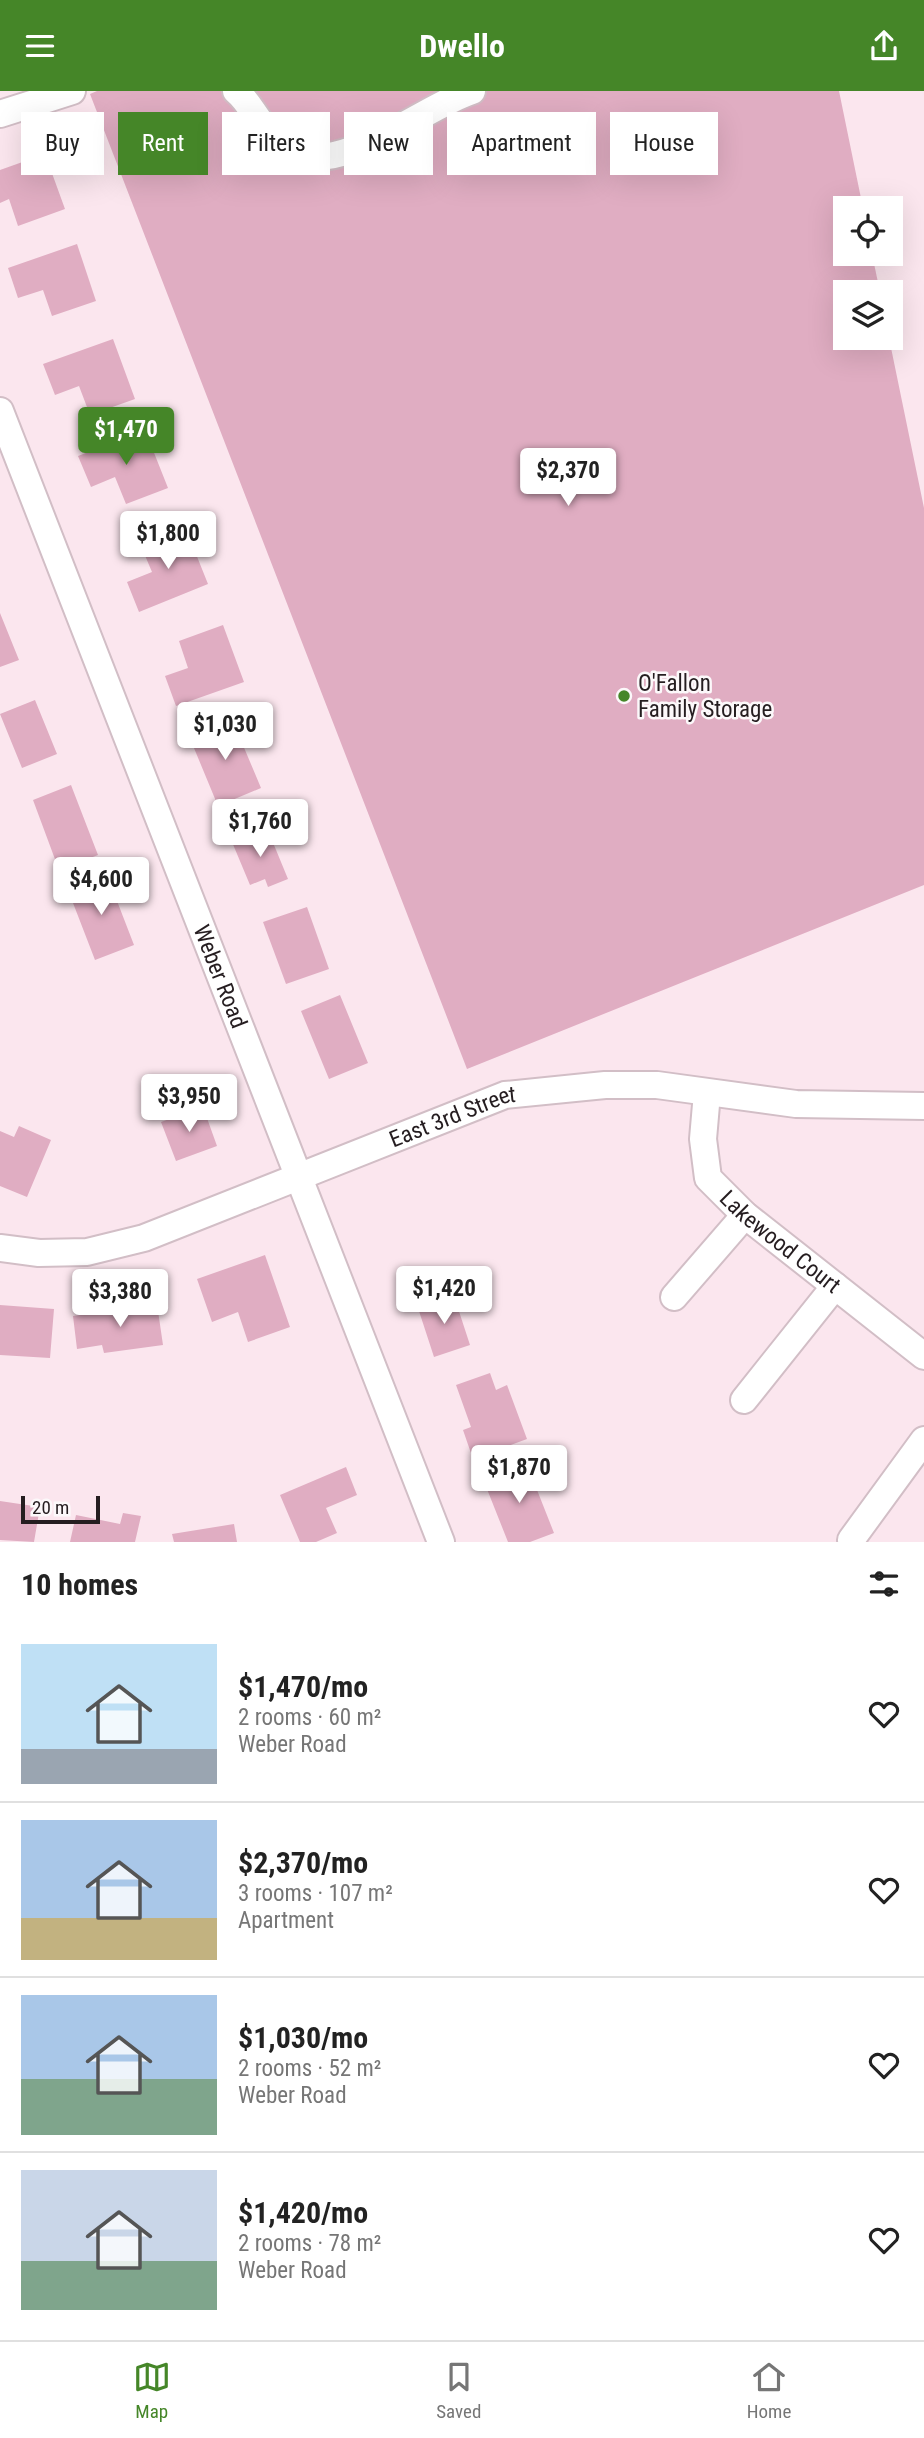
<!DOCTYPE html>
<meta charset="utf-8">
<style>
:root{--surface:#fff;--page:#f2f2f2;--text:#222;--muted:#767676;--line:#e0e0e0;--accent:#458628}
body{margin:0;font-family:"Roboto Condensed",sans-serif;background:var(--page);color:var(--text);height:100vh;display:flex;flex-direction:column;font-size:26px;white-space:nowrap}
*{box-sizing:border-box;margin:0}
p{font-size:23px;color:var(--muted)}
.icon{flex:none;width:38px;height:38px;fill:none;stroke:currentColor;stroke-width:2;stroke-linecap:round;stroke-linejoin:round}
.map{position:relative;height:1451px;overflow:hidden}
.panel{display:flex;flex-direction:column;background:var(--surface);flex:1}
.panel>*{flex:none}
.banner{position:absolute;left:21px;top:21px;width:882px;height:63px;display:flex;gap:14px}
.buttons{position:absolute;left:833px;top:105px;display:grid;gap:14px}
.buttons a{display:grid;place-items:center;width:70px;height:70px;border-radius:0px;background:var(--surface);box-shadow:0 7px 28px #0002;font-size:35px}
.scale{position:absolute;left:21px;bottom:18px;width:79px;box-sizing:border-box;padding-left:7px;border:4px solid #251d20;border-top:0;font-size:19px;line-height:24px;white-space:nowrap;color:#251d20;-webkit-text-stroke:5px #fcf8fa;paint-order:stroke}
.price{position:absolute;translate:-50% -60px;padding:0 16px;border-radius:7px;background:#fff;color:#222;font-size:23px;line-height:46px;filter:drop-shadow(0 2px 4px #0008)}
.price::after{content:'';position:absolute;left:50%;top:42px;width:21px;height:16px;margin-left:-10px;background:inherit;clip-path:polygon(0 0,100% 0,50% 100%)}
.price.on{background:var(--accent);color:#fff}
ul{padding:0;list-style:none}
li{display:flex;align-items:center;gap:21px;height:175px;padding:0 21px}
li+li{border-top:2px solid var(--line)}
li span{display:grid;place-items:center;flex:none;width:196px;height:140px;border-radius:0px;color:#555}
li>.icon{margin-inline-start:auto}
span .icon{width:84px;height:84px;fill:#fffc;stroke-width:1}
li b{font-size:30px}
h2{display:flex;justify-content:space-between;align-items:center;height:84px;padding:0 21px;font-size:30px}
.chip{padding:0 24px;border-radius:0px;background:var(--surface);box-shadow:0 7px 28px #0002;font-size:24px;line-height:63px}
.chip.on{background:var(--accent);color:#fff}
header{display:flex;justify-content:space-between;align-items:center;height:91px;padding:0 21px;background:var(--accent);color:#fff;font-size:32px;font-weight:700}
.tab-bar{display:flex;justify-content:space-around;align-items:center;height:98px;border-top:2px solid var(--line);background:var(--surface);font-size:19px;color:var(--muted)}
.tab-bar a{display:grid;justify-items:center;gap:4px}
.tab-bar .on{color:var(--accent)}
.map>svg:first-child{display:block}
.building{fill:#e0adc2}
.lines{fill:none;stroke-linecap:round;stroke-linejoin:round}
.minor-casing{stroke:#d2bec6;stroke-width:30}
.minor{stroke:#fff;stroke-width:26}
.poi-dot{fill:#458628;stroke:#fcf8fa;stroke-width:2.5}
.labels{text-anchor:middle;dominant-baseline:central;stroke-width:5;stroke-linejoin:round;paint-order:stroke}
.poi-label{font-size:23px;fill:#251d20;stroke:#fcf8fa;text-anchor:start}
.street-label{font-size:23px;fill:#251d20;stroke:#fcf8fa}
</style>
<header><svg class="icon" aria-label="menu" viewBox="0 0 24 24"><path d="M4 6h16M4 12h16M4 18h16"/></svg>Dwello<svg class="icon" aria-label="share" viewBox="0 0 24 24"><path d="M12 15V3M7 8l5-5 5 5M5 13v7h14v-7"/></svg></header>
<div class="map">
<svg width="924" height="1451" viewBox="0 0 924 1451">
<rect width="100%" height="100%" fill="#fbe6ee"/>
<path class="building" d="M97,0H839L863,117H845V163H872L880,201H845V247H889L924,417V794L467,978L90,3Z
M45,63L65,118L18,135L9,108L0,112V79Z
M77,153L96,210L52,225L43,199L18,207L8,177Z
M113,248L135,308L90,324L79,295L55,304L43,273Z
M145,339L168,397L126,413L115,386L91,396L78,365Z
M186,438L208,493L139,521L127,491L152,481L141,455Z
M0,522L19,569L0,576Z
M223,534L244,591L176,615L165,585L188,577L179,550Z
M35,609L57,663L22,677L0,623Z
M232,628L261,697L218,715L189,645Z
M71,694L98,764L59,779L33,709Z
M267,737L288,788L268,796L265,788L250,794L232,751Z
M107,784L134,854L95,869L68,799Z
M307,816L329,878L286,893L263,831Z
M340,904L368,972L329,988L301,920Z
M203,1016L217,1055L176,1070L161,1031Z
M19,1035L51,1049L27,1106L0,1095V1040L14,1046Z
M265,1164L290,1236L248,1251L238,1221L212,1231L197,1188Z
M454,1205L470,1254L434,1266L418,1217Z
M157,1213L163,1254L104,1262L102,1254L77,1258L73,1225Z
M0,1214L54,1218L50,1267L0,1264Z
M490,1282L496,1299L507,1294L527,1348L473,1368L463,1339L471,1336L456,1294Z
M526,1371L554,1442L530,1451H508L483,1388Z
M346,1376L357,1404L326,1417L337,1442L316,1451H300L280,1404Z
M0,1410L40,1416L34,1451L0,1449Z
M123,1422L141,1425L135,1451H70L76,1424L120,1433Z
M234,1433L237,1451H174L172,1443Z"/>
<g class="lines">
<g class="minor-casing">
<g id="minor">
<path d="M236,0C247,9 253,22 262,33C270,43 285,52 296,60C338,87 429,13 472,0"/>
<path d="M0,23L72,0"/>
<path id="s1" d="M0,320L441,1451"/>
<path id="s2" d="M707,1002L703,1048L708,1087L745,1124L924,1265"/>
<path id="s3" d="M0,1157L39,1162L87,1161L144,1147L505,1004L605,994H657L796,1013L924,1015"/>
<path d="M674,1206L745,1124"/>
<path d="M744,1309L835,1195"/>
<path d="M851,1449L924,1349"/>
</g>
</g>
<use href="#minor" class="minor"/>
</g>
<circle class="poi-dot" cx="624" cy="605" r="7"/>
<g class="labels">
<g class="poi-label">
<text x="638" y="592">O'Fallon<tspan x="638" dy="26">Family Storage</tspan></text>
</g>
<g class="street-label">
<text stroke="none"><textPath href="#s1" startOffset="607">Weber Road</textPath></text>
<text stroke="none"><textPath href="#s3" startOffset="478">East 3rd Street</textPath></text>
<text stroke="none"><textPath href="#s2" startOffset="182">Lakewood Court</textPath></text>
</g>
</g>
</svg>
<div class="buttons">
<a><svg class="icon" aria-label="locate" viewBox="0 0 24 24"><circle cx="12" cy="12" r="6"/><path d="M12 2v4M12 18v4M2 12h4M18 12h4"/></svg></a>
<a><svg class="icon" aria-label="layers" viewBox="0 0 24 24"><path d="M12 4l9 5-9 5-9-5zM3 14l9 5 9-5"/></svg></a>
</div>
<div class="scale">20 m</div>
<b class="price on" style="left:126px;top:376px">$1,470</b>
<b class="price" style="left:568px;top:417px">$2,370</b>
<b class="price" style="left:168px;top:480px">$1,800</b>
<b class="price" style="left:225px;top:671px">$1,030</b>
<b class="price" style="left:260px;top:768px">$1,760</b>
<b class="price" style="left:101px;top:826px">$4,600</b>
<b class="price" style="left:189px;top:1043px">$3,950</b>
<b class="price" style="left:444px;top:1235px">$1,420</b>
<b class="price" style="left:120px;top:1238px">$3,380</b>
<b class="price" style="left:519px;top:1414px">$1,870</b>
<div class="banner">
<a class="chip">Buy</a>
<a class="chip on">Rent</a>
<a class="chip">Filters</a>
<a class="chip">New</a>
<a class="chip">Apartment</a>
<a class="chip">House</a>
</div>
</div>
<section class="panel">
<h2>10 homes<svg class="icon" aria-label="filters" viewBox="0 0 24 24"><path d="M4 7h16M4 17h16"/><circle cx="9" cy="7" r="2"/><circle cx="15" cy="17" r="2"/></svg></h2>
<ul>
<li><span style="background:linear-gradient(#bfe0f5 75%,#9aa5b1 0)"><svg class="icon" aria-label="home" viewBox="0 0 24 24"><path d="M3 11l9-7 9 7M6 9v11h12V9"/></svg></span><div><b>$1,470/mo</b><p>2 rooms · 60 m²</p><p>Weber Road</p></div><svg class="icon" aria-label="heart" viewBox="0 0 24 24"><path d="M12 20l-8-8c-3-5 5-10 8-4 3-6 11-1 8 4z"/></svg></li>
<li><span style="background:linear-gradient(#a9c7e8 70%,#c2b280 0)"><svg class="icon" aria-label="home" viewBox="0 0 24 24"><path d="M3 11l9-7 9 7M6 9v11h12V9"/></svg></span><div><b>$2,370/mo</b><p>3 rooms · 107 m²</p><p>Apartment</p></div><svg class="icon" aria-label="heart" viewBox="0 0 24 24"><path d="M12 20l-8-8c-3-5 5-10 8-4 3-6 11-1 8 4z"/></svg></li>
<li><span style="background:linear-gradient(#a9c7e8 60%,#7fa58c 0)"><svg class="icon" aria-label="home" viewBox="0 0 24 24"><path d="M3 11l9-7 9 7M6 9v11h12V9"/></svg></span><div><b>$1,030/mo</b><p>2 rooms · 52 m²</p><p>Weber Road</p></div><svg class="icon" aria-label="heart" viewBox="0 0 24 24"><path d="M12 20l-8-8c-3-5 5-10 8-4 3-6 11-1 8 4z"/></svg></li>
<li><span style="background:linear-gradient(#c9d6e8 65%,#7fa58c 0)"><svg class="icon" aria-label="home" viewBox="0 0 24 24"><path d="M3 11l9-7 9 7M6 9v11h12V9"/></svg></span><div><b>$1,420/mo</b><p>2 rooms · 78 m²</p><p>Weber Road</p></div><svg class="icon" aria-label="heart" viewBox="0 0 24 24"><path d="M12 20l-8-8c-3-5 5-10 8-4 3-6 11-1 8 4z"/></svg></li>
</ul>
</section>
<nav class="tab-bar">
<a class="on"><svg class="icon" aria-label="map" viewBox="0 0 24 24"><path d="M3 6l6-2 6 2 6-2v14l-6 2-6-2-6 2zM9 4v14M15 6v14"/></svg>Map</a>
<a><svg class="icon" aria-label="saved" viewBox="0 0 24 24"><path d="M7 4h10v16l-5-4-5 4z"/></svg>Saved</a>
<a><svg class="icon" aria-label="home" viewBox="0 0 24 24"><path d="M3 11l9-7 9 7M6 9v11h12V9"/></svg>Home</a>
</nav>
